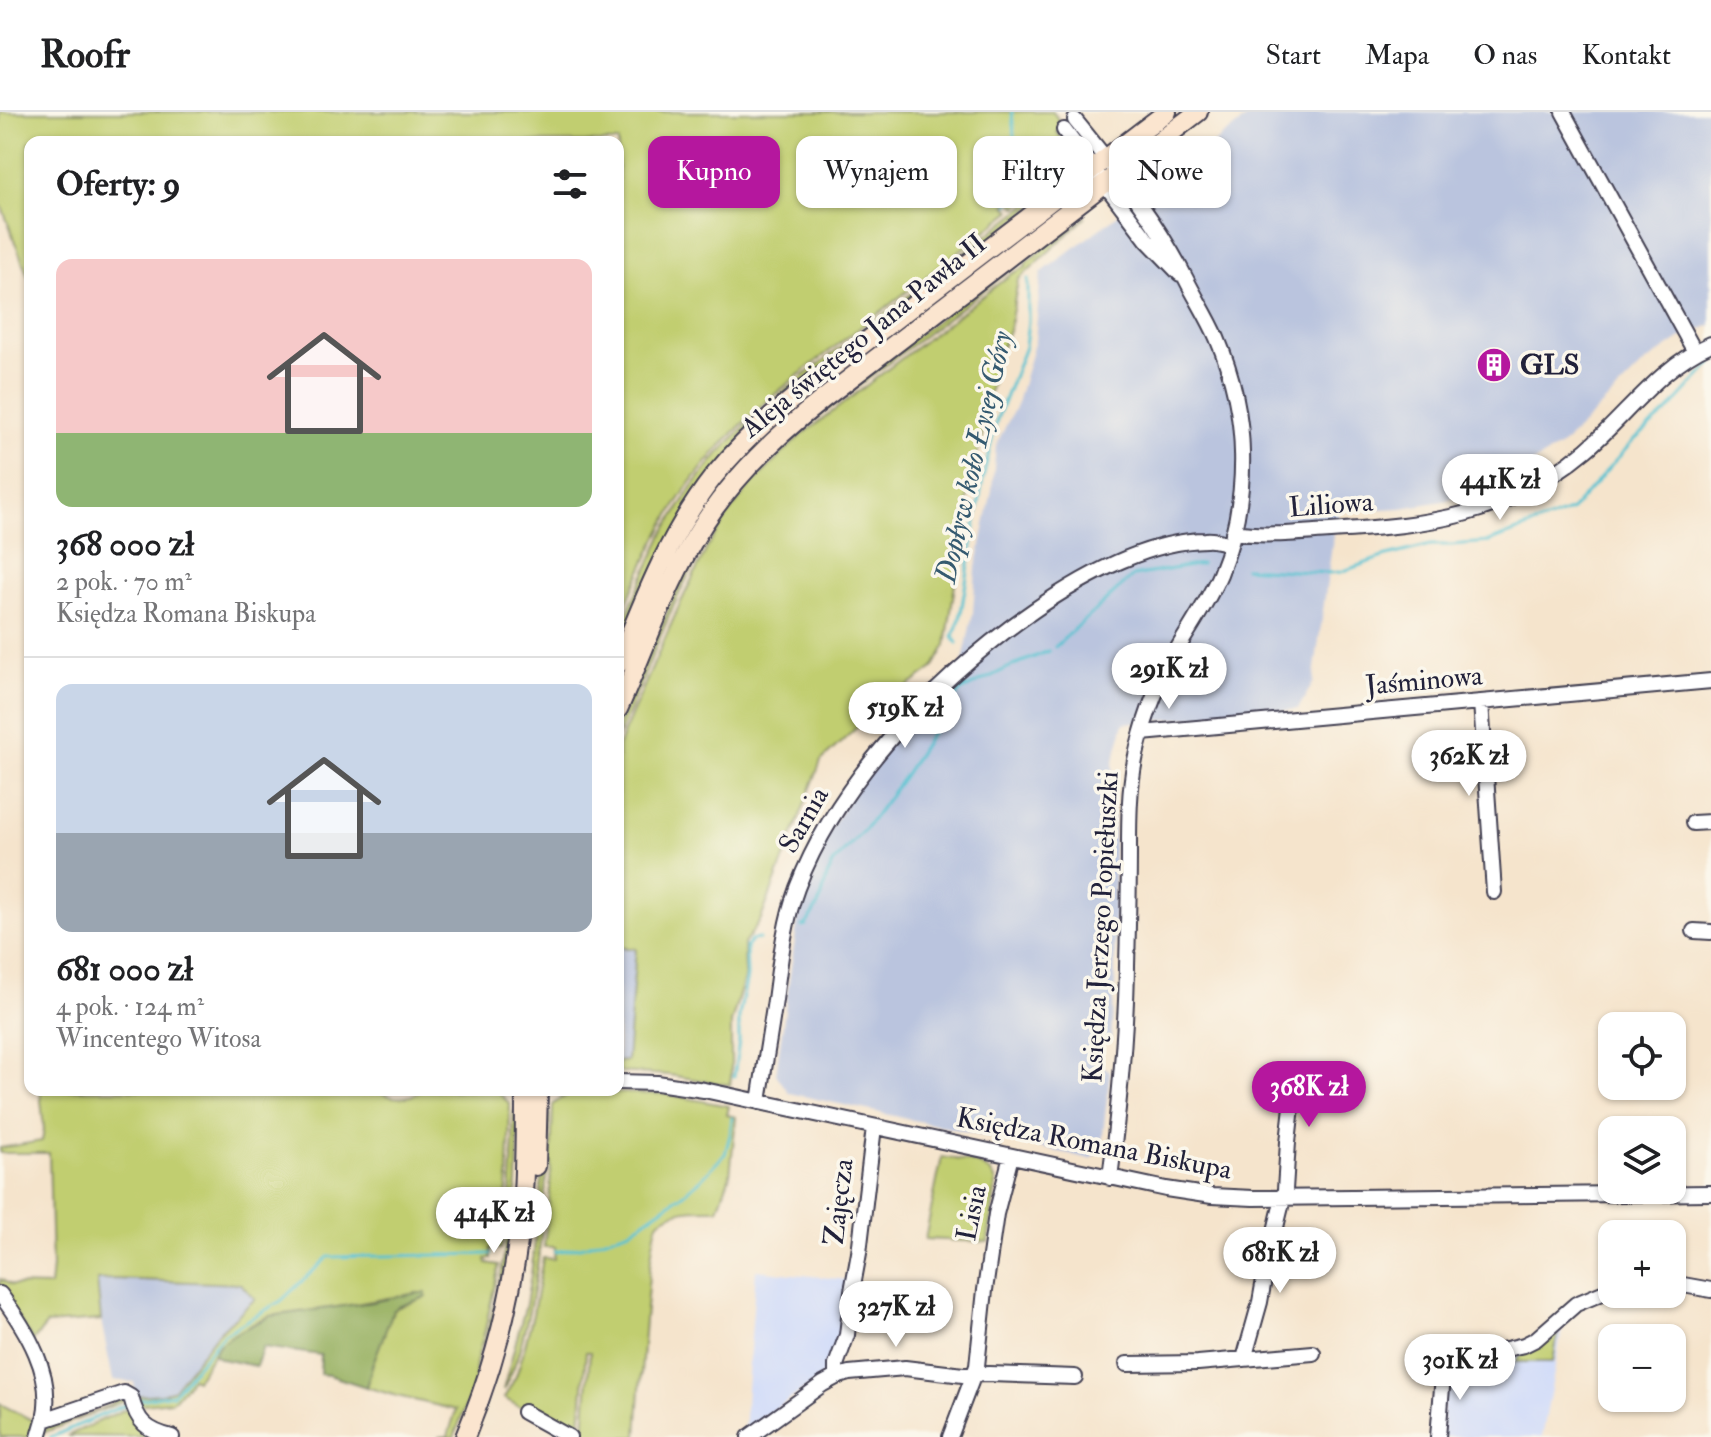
<!DOCTYPE html>
<html lang="pl">
<meta charset="utf-8">
<style>
:root{--surface:#fff;--page:#f2f2f2;--text:#202124;--muted:#757577;--line:#e0e0e0;--accent:#b5179e}
body{margin:0;font-family:"IM FELL Double Pica",serif;background:var(--page);color:var(--text);height:100vh;display:flex;flex-direction:column;font-size:30px;white-space:nowrap}
*{box-sizing:border-box;margin:0}
p{font-size:26px;color:var(--muted)}
.icon{flex:none;width:44px;height:44px;fill:none;stroke:currentColor;stroke-width:2;stroke-linecap:round;stroke-linejoin:round}
.map{position:relative;flex:1;overflow:hidden}
.side{position:absolute;left:24px;top:24px;width:600px;height:960px;display:flex;flex-direction:column;background:var(--surface);border-radius:16px;box-shadow:0 2px 6px #0004}
.side>*{flex:none}
.top-card{position:absolute;left:648px;top:24px;width:760px;height:72px;display:flex;gap:16px}
.tools{position:absolute;left:1598px;top:900px;display:grid;gap:16px}
.tools a{display:grid;place-items:center;width:88px;height:88px;border-radius:16px;background:var(--surface);box-shadow:0 2px 6px #0004;font-size:40px}
.price{position:absolute;translate:-50% -68px;padding:0 18px;border-radius:28px;background:#fff;color:#222;font-size:26px;line-height:52px;filter:drop-shadow(0 2px 4px #0008)}
.price::after{content:'';position:absolute;left:50%;top:48px;width:24px;height:18px;margin-left:-12px;background:inherit;clip-path:polygon(0 0,100% 0,50% 100%)}
.price.on{background:var(--accent);color:#fff}
ul{padding:0;list-style:none}
li{display:grid;align-content:center;gap:16px;height:424px;padding:0 32px}
li+li{border-top:2px solid var(--line)}
li span{display:grid;place-items:center;height:248px;border-radius:16px;color:#555}
li>.icon{margin-inline-start:auto}
span .icon{width:144px;height:144px;fill:#fffc;stroke-width:1}
li b{font-size:34px}
h2{display:flex;justify-content:space-between;align-items:center;height:96px;padding:0 32px;font-size:34px}
.chip{padding:0 28px;border-radius:16px;background:var(--surface);box-shadow:0 2px 6px #0004;font-size:28px;line-height:72px}
.chip.on{background:var(--accent);color:#fff}
header{display:flex;align-items:center;gap:48px;box-sizing:border-box;height:112px;padding:0 40px;background:var(--surface);border-bottom:2px solid var(--line)}
header strong{font-size:38px}
nav{display:flex;gap:44px;margin-inline-start:auto;font-size:28px}
.map>svg:first-child{display:block}
.built{fill:#cfdaf9}
.industrial{fill:#bac4de}
.green{fill:#c1ce6f;stroke:#727855;stroke-width:2}
.forest{fill:#98b162;stroke:#5d6a4e;stroke-width:2}
.lines{fill:none;stroke-linecap:round;stroke-linejoin:round}
.stream{stroke:#57c2d1;stroke-width:3}
.street-casing{stroke:#423f51;stroke-width:18}
.secondary-casing{stroke:#423f51;stroke-width:22}
.street{stroke:#fff;stroke-width:14}
.secondary{stroke:#fbe5cf;stroke-width:18}
.labels{text-anchor:middle;dominant-baseline:central;stroke-width:7;stroke-linejoin:round;paint-order:stroke}
.street-label{font-size:28px;fill:#22223b;stroke:#fbf7ec}
.poi-label{font-size:28px;font-weight:bold;fill:#22223b;stroke:#fbf7ec;text-anchor:start}
.water-label{font-size:30px;font-style:italic;fill:#355a70;stroke:#fbf7ec}
</style>
<header>
<strong>Roofr</strong>
<nav><a>Start</a><a>Mapa</a><a>O nas</a><a>Kontakt</a></nav>
</header>
<div class="map">
<svg width="1711" height="1325" viewBox="0 0 1711 1325">
<rect width="100%" height="100%" fill="#fbf7ec"/>
<filter id="ink" filterUnits="userSpaceOnUse"><feTurbulence type="fractalNoise" baseFrequency=".0125" numOctaves="2"/><feDisplacementMap in="SourceGraphic" scale="16" xChannelSelector="R" yChannelSelector="G"/><feConvolveMatrix kernelMatrix="1 2 1 2 8 2 1 2 1" color-interpolation-filters="sRGB"/></filter>
<filter id="wash" filterUnits="userSpaceOnUse"><feTurbulence type="fractalNoise" baseFrequency=".006" numOctaves="4" result="noise"/><feDisplacementMap in="SourceGraphic" scale="32" xChannelSelector="R" yChannelSelector="G"/><feGaussianBlur stdDeviation="1.8" result="paint"/><feColorMatrix in="noise" values="0 0 0 0 0 0 0 0 0 0 0 0 0 0 0 0 0 1.4 0 .05"/><feComposite in="paint" operator="in"/></filter>
<g filter="url(#wash)">
<rect width="100%" height="100%" fill="#f5e4cc"/>
<path class="built" d="M756,1158L848,1168L842,1218L830,1256L814,1271L744,1318Z
M1562,1218L1542,1325H1441L1446,1254Z"/>
<path class="industrial" d="M1255,0H1711V213L1686,223L1645,251L1562,333L1514,362L1471,381L1449,388L1402,396L1339,399L1334,419L1313,571L1298,597L1124,611L1113,652L1115,870L1111,928L1100,932L1098,950L1110,959L1101,1040L1091,1047L789,981L776,962L805,757L875,646L962,554L973,500L976,457L992,378L996,334L1017,291L1035,228L1041,161Z
M618,835L637,836L627,950H618Z
M113,1167L241,1172L256,1187L217,1222L172,1278L162,1282L135,1284L134,1270L113,1268L101,1208L97,1168Z"/>
<path class="green" d="M0,0H1053L1060,10L1057,20L1066,33L1064,35L1056,66L1017,95L1009,88L1005,92L1011,99C958,140 905,181 852,222C798,263 744,303 702,356C665,402 641,457 618,511V30H30V169L0,90Z
M1054,72L1057,75L743,323L618,535L620,516L663,422L693,374L718,342L741,318L788,276Z
M1065,86L1069,90L743,350L618,582V570L623,556L675,437L723,364L778,307Z
M1077,101L1079,105C1016,153 953,201 891,249C833,294 772,336 729,395C680,462 652,549 618,625V613L675,482L695,440L745,366L797,315Z
M1086,105L1018,168L1009,219L996,248L994,263L982,307V324L971,364L946,533L933,556L873,600L821,649L761,807L744,832L745,863L731,911V964L730,973L669,963L618,960V950L627,949L636,837L618,835V634L679,494L708,434L732,397L752,372L797,327L1011,162L1026,155L1025,152L1028,149Z
M40,978H375C391,987 407,989 422,978L497,979L510,992L508,1065L502,1131L501,1137L491,1136V1147H486L487,1151L499,1153L485,1218L476,1251L475,1269L454,1325H438L448,1324L456,1298L397,1284L366,1275L373,1251L393,1199L398,1195L426,1185H394L316,1199L270,1204L260,1208L219,1233L196,1268L192,1266L175,1287L171,1289L136,1293L135,1284L162,1282L174,1277L217,1222L255,1187L241,1172L113,1167L97,1168L101,1208L47,1212L33,1229L0,1178V1167L11,1173L50,1174L52,1155L49,1041H0V1036L42,1029L44,1018Z
M572,980L665,982L729,994L727,1003L736,1005L730,1063L718,1097C698,1097 675,1095 659,1110C648,1121 639,1297 637,1325H586L584,1318L590,1240H586L579,1325H573L504,1286L516,1264L522,1245L533,1202L543,1146L554,1147L555,1135H544L550,1078L553,993L562,985L563,986Z
M515,999H519L517,1070L506,1167L479,1270C480,1237 493,1206 499,1173C510,1116 512,1059 514,1001Z
M544,999L549,1000V1011C546,1078 542,1143 527,1208C521,1232 516,1256 503,1278L526,1192L531,1163L541,1081Z
M942,1045C960,1048 992,1050 996,1071L988,1130L925,1127Z
M1558,1221L1553,1250H1515L1529,1236Z
M120,1286L127,1287L133,1305L139,1312L141,1320L149,1325L67,1324L128,1296L126,1288L43,1321L46,1314C72,1309 98,1301 120,1286Z
M0,1292L36,1310L32,1325H0Z"/>
<path class="forest" d="M416,1181H426V1185L398,1195L393,1199L373,1251L366,1275L329,1263L320,1262L321,1243L263,1235L256,1254L221,1247L213,1242L219,1233L234,1222L270,1204L373,1190Z"/>
<g class="lines">
<path class="stream" d="M1012,41L1014,24L1012,0
M1009,93L1012,54
M1245,456L1328,461L1341,460L1383,445L1431,433H1451L1489,430L1572,398L1633,329L1666,301L1711,252
M957,531L953,525L960,507L983,366L997,307L1025,235L1028,209V167
M1055,535L1133,464L1201,452
M963,578L1012,554L1049,539
M802,814L806,813L817,795L822,784L827,764L834,750L865,717L904,664L953,588L965,574
M734,964L739,929V904L747,865L746,835L752,828L759,827
M555,1140L584,1134L630,1119L682,1083L700,1068L725,1042L730,1023L732,1006
M138,1288L173,1282L224,1222L281,1189L328,1145L491,1142
M51,1325L127,1292"/>
</g>
</g>
<g filter="url(#ink)">
<g class="lines">
<g class="street-casing">
<path id="street" d="M1563,0L1695,240
M1075,8C1115,58 1157,109 1186,167C1196,187 1208,205 1217,226C1249,301 1251,386 1220,462C1207,492 1188,518 1172,546C1155,578 1142,613 1135,648C1129,678 1129,709 1129,739C1129,777 1128,816 1127,854C1126,925 1119,995 1110,1066
M1064,18L1148,129L1180,162
M1233,420C1265,425 1298,421 1330,419C1429,413 1507,405 1586,338C1627,303 1660,254 1711,232
M1481,590L1494,780
M1142,621L1711,569
M1693,711L1711,710
M1694,819L1711,820
M618,970L657,971L704,978L1166,1077L1212,1084L1253,1086L1711,1081
M759,990C764,956 770,922 775,888C780,851 784,811 797,776C818,721 852,671 890,627C955,550 1101,429 1206,428C1214,427 1222,430 1230,432
M1672,1171L1711,1178
M0,1182C26,1217 55,1263 44,1308
M1244,1247L1260,1190L1266,1156L1285,1078L1288,1030L1295,968
M1127,1252L1198,1251L1313,1241
M836,1265V1253L847,1223L852,1179L859,1141L874,1015
M524,1300L569,1325
M39,1325L44,1308L124,1281L131,1285C137,1310 147,1319 172,1325
M749,1325L823,1272L836,1265L849,1261L905,1256L963,1263L989,1262L1075,1265
M950,1325L977,1254L985,1178L996,1102L1011,1044
M1438,1325L1444,1251L1524,1233L1536,1227L1576,1192L1612,1177"/>
</g>
<g class="secondary-casing">
<path id="secondary" d="M618,552C644,487 670,420 714,364C765,301 834,255 897,206C987,137 1077,69 1167,0
M618,597C646,535 667,468 704,411C736,362 777,323 823,287L1198,0
M536,1054L538,978
M465,1325C497,1248 517,1165 523,1082C525,1047 525,1013 525,978"/>
</g>
<use href="#street" class="street"/>
<use href="#secondary" class="secondary"/>
</g>
</g>
<defs>
<g id="building-disc" transform="scale(1.8)"><circle r="9.5" fill="#b5179e" stroke="#fbf7ec"/><path d="M-4-6H4V6H1V3H-1V6H-4ZM-2.5-4.3h1.7v1.8h-1.7ZM.8-4.3h1.7v1.8H.8ZM-2.5-1h1.7V.8h-1.7ZM.8-1h1.7V.8H.8Z" fill="#fff"/></g>
</defs>
<g fill-rule="evenodd">
<use href="#building-disc" x="1494" y="253"/>
</g>
<g class="labels">
<g class="street-label">
<text transform="translate(864 224) rotate(-39)">Aleja świętego Jana Pawła II</text>
<text transform="translate(1331 393) rotate(-4)">Liliowa</text>
<text transform="translate(1424 569) rotate(-5)">Jaśminowa</text>
<text transform="translate(804 708) rotate(-60)">Sarnia</text>
<text transform="translate(1101 815) rotate(-87)">Księdza Jerzego Popiełuszki</text>
<text transform="translate(1094 1032) rotate(11)">Księdza Romana Biskupa</text>
<text transform="translate(839 1090) rotate(-83)">Zajęcza</text>
<text transform="translate(972 1101) rotate(-78)">Lisia</text>
</g>
<g class="poi-label">
<text x="1520" y="253">GLS</text>
</g>
<g class="water-label">
<text transform="translate(974 345) rotate(-77)">Dopływ koło Łysej Góry</text>
</g>
</g>
</svg>
<div class="tools">
<a><svg class="icon" aria-label="locate" viewBox="0 0 24 24"><circle cx="12" cy="12" r="6"/><path d="M12 2v4M12 18v4M2 12h4M18 12h4"/></svg></a>
<a><svg class="icon" aria-label="layers" viewBox="0 0 24 24"><path d="M12 4l9 5-9 5-9-5zM3 14l9 5 9-5"/></svg></a>
<a>+</a>
<a>−</a>
</div>
<b class="price" style="left:1500px;top:410px">441K zł</b>
<b class="price" style="left:1169px;top:599px">291K zł</b>
<b class="price" style="left:905px;top:638px">519K zł</b>
<b class="price" style="left:1469px;top:686px">362K zł</b>
<b class="price on" style="left:1309px;top:1017px">368K zł</b>
<b class="price" style="left:494px;top:1143px">414K zł</b>
<b class="price" style="left:1280px;top:1183px">681K zł</b>
<b class="price" style="left:896px;top:1237px">327K zł</b>
<b class="price" style="left:1460px;top:1290px">301K zł</b>
<div class="top-card">
<a class="chip on">Kupno</a>
<a class="chip">Wynajem</a>
<a class="chip">Filtry</a>
<a class="chip">Nowe</a>
</div>
<section class="side">
<h2>Oferty: 9<svg class="icon" aria-label="filters" viewBox="0 0 24 24"><path d="M4 7h16M4 17h16"/><circle cx="9" cy="7" r="2"/><circle cx="15" cy="17" r="2"/></svg></h2>
<ul>
<li><span style="background:linear-gradient(#f6c9c9 70%,#8fb573 0)"><svg class="icon" aria-label="home" viewBox="0 0 24 24"><path d="M3 11l9-7 9 7M6 9v11h12V9"/></svg></span><div><b>368 000 zł</b><p>2 pok. · 70 m²</p><p>Księdza Romana Biskupa</p></div></li>
<li><span style="background:linear-gradient(#c9d6e8 60%,#9aa5b1 0)"><svg class="icon" aria-label="home" viewBox="0 0 24 24"><path d="M3 11l9-7 9 7M6 9v11h12V9"/></svg></span><div><b>681 000 zł</b><p>4 pok. · 124 m²</p><p>Wincentego Witosa</p></div></li>
</ul>
</section>
</div>
